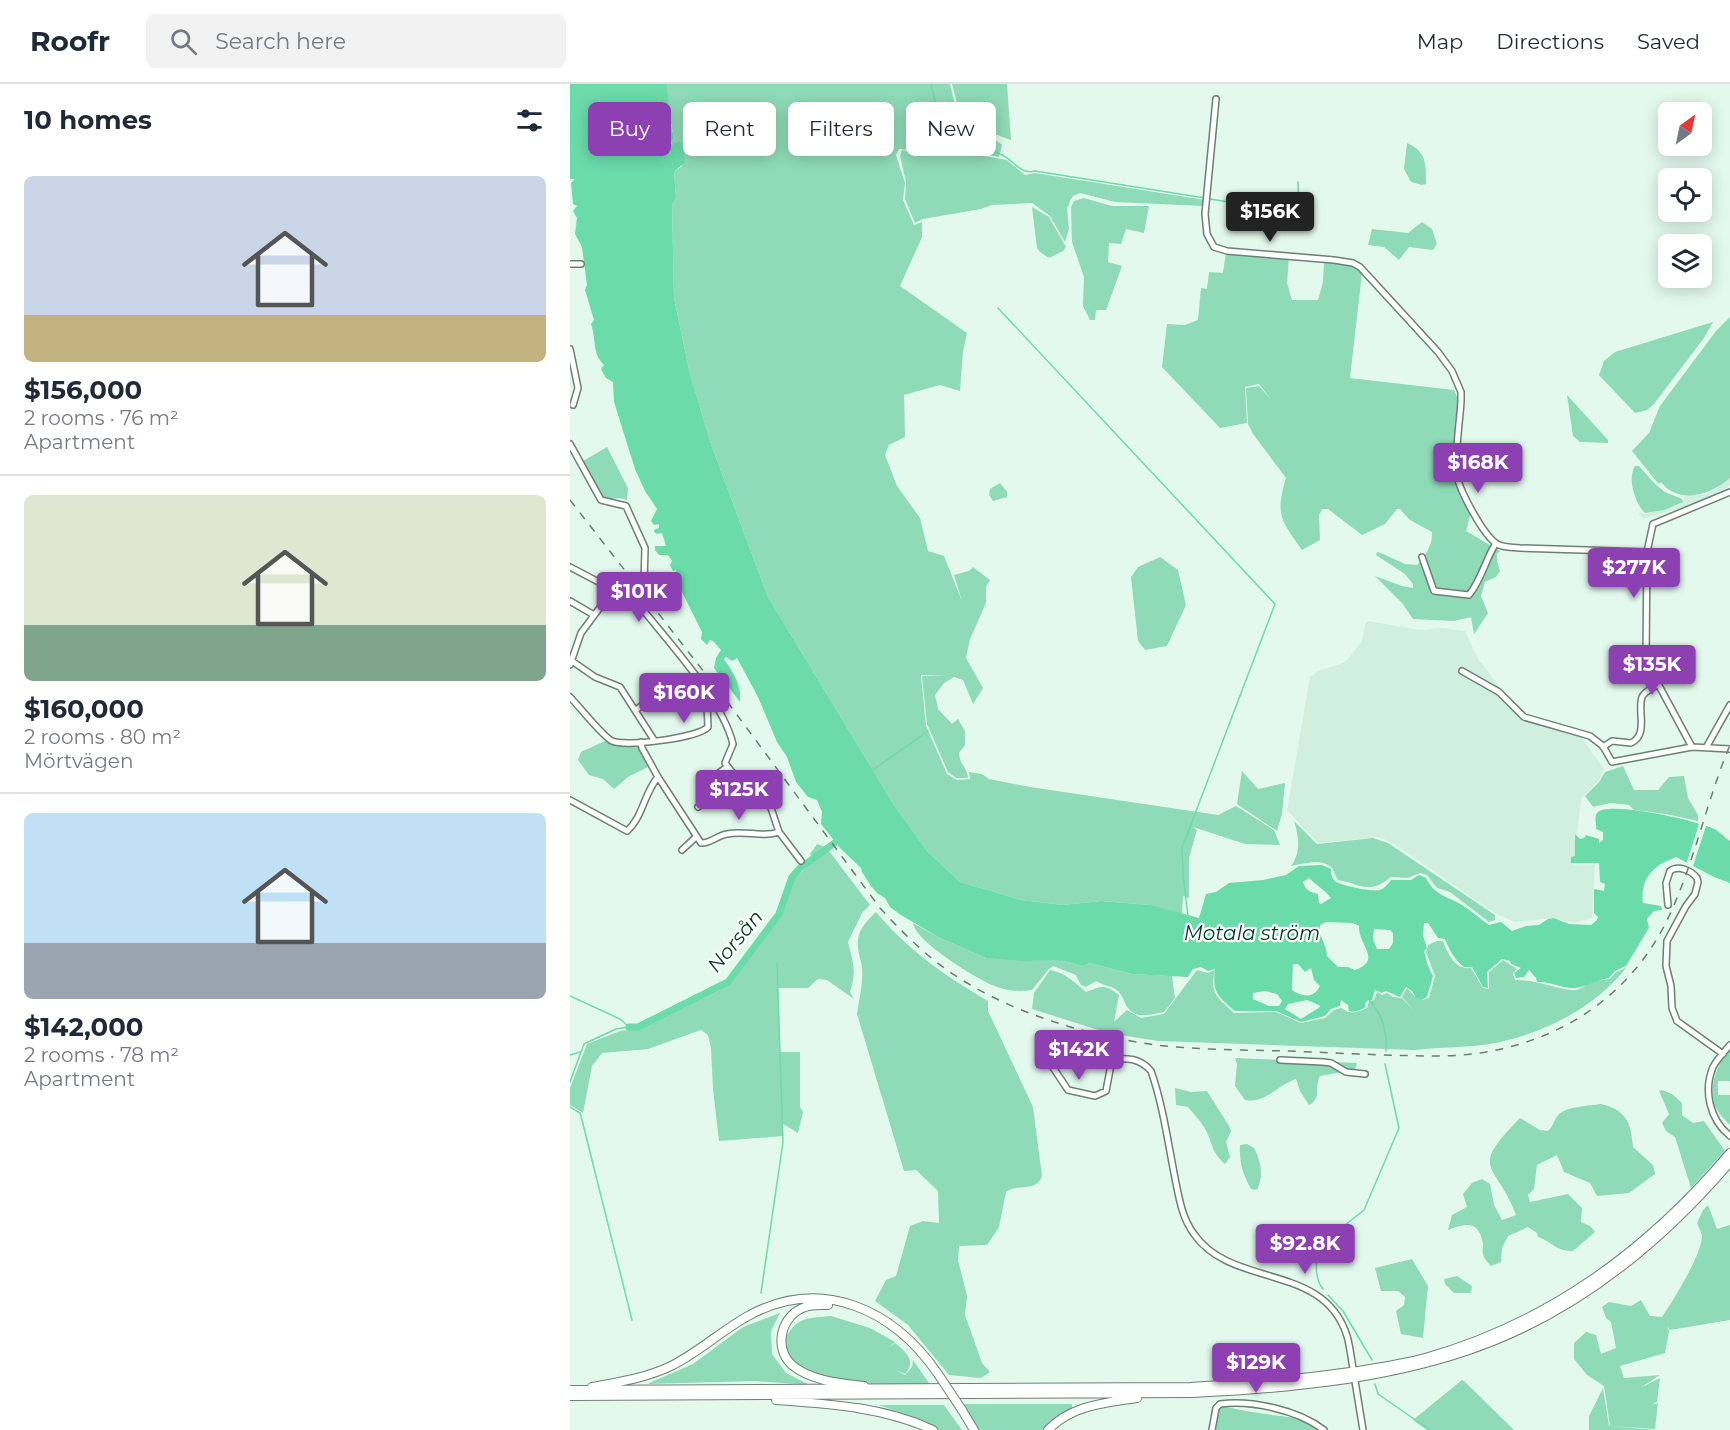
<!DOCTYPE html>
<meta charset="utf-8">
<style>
:root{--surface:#fff;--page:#f2f2f3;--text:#1f2937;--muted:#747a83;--line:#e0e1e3;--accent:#8c40b1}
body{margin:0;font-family:Montserrat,sans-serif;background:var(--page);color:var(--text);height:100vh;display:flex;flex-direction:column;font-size:22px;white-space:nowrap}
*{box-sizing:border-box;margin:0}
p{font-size:20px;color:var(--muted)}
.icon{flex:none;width:33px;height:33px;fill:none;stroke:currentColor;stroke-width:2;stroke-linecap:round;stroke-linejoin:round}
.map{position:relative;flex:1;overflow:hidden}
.sheet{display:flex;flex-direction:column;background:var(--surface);width:570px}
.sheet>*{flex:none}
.top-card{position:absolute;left:18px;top:18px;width:570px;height:54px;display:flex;gap:12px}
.needle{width:39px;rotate:33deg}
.tools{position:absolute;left:1088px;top:18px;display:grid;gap:12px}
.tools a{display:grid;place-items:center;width:54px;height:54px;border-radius:9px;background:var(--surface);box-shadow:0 3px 15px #0003;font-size:30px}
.price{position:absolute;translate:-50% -51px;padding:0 14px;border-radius:6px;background:var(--accent);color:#fff;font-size:20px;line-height:39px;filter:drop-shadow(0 2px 3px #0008)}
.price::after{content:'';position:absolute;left:50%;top:36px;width:18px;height:14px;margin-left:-9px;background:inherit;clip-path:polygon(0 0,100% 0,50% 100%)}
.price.on{background:#222;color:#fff}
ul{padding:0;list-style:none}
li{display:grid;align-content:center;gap:12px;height:318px;padding:0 24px}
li+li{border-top:2px solid var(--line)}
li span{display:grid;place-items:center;height:186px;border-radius:9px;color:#555}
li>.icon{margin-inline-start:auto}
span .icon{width:108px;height:108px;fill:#fffc;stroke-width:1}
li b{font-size:26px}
h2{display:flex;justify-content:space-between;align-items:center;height:72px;padding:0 24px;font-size:26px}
.tag{padding:0 21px;border-radius:9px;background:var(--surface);box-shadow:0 3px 15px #0003;font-size:21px;line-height:54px}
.tag.on{background:var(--accent);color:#fff}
header{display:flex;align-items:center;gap:36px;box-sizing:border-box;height:84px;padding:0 30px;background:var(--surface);border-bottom:2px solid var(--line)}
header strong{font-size:28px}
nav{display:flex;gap:33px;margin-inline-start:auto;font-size:21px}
.search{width:420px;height:54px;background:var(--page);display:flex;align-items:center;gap:15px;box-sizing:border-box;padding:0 21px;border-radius:9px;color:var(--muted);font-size:22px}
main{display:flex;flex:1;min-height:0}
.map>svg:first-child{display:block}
.built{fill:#d1efdf}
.green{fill:#8fdbb7}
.water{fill:#6bdbaa;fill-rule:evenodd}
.pier{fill:#e3f9ee}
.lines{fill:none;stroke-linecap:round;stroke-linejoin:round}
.stream{stroke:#6bdbaa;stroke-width:1.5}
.river{stroke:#6bdbaa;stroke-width:7}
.minor-casing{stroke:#6c8075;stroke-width:8}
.highway-casing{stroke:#6c8075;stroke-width:10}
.minor{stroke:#fff;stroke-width:5}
.highway{stroke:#fff;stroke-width:8}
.rail{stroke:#6d7b74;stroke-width:1.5;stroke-dasharray:8 8;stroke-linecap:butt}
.highway-bridge-casing{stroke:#6c8075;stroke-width:10;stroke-linecap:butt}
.highway-bridge{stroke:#fff;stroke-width:8}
.labels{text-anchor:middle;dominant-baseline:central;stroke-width:4.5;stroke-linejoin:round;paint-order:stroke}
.water-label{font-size:20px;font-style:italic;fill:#053926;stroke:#fff}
</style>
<header>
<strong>Roofr</strong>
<div class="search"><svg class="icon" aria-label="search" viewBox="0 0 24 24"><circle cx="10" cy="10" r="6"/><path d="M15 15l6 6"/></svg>Search here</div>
<nav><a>Map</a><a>Directions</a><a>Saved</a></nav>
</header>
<main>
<section class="sheet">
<h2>10 homes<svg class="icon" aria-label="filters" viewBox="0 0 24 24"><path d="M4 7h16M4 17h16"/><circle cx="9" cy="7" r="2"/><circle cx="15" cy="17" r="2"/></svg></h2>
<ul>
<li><span style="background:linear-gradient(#c9d6e8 75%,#c2b280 0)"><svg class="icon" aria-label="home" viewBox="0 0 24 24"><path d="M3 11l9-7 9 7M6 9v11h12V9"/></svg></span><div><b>$156,000</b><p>2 rooms · 76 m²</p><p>Apartment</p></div></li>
<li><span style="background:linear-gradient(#dfe7d0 70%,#7fa58c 0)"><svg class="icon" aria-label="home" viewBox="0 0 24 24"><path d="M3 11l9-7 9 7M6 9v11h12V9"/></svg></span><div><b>$160,000</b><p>2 rooms · 80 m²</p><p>Mörtvägen</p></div></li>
<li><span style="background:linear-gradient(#bfe0f5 70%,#9aa5b1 0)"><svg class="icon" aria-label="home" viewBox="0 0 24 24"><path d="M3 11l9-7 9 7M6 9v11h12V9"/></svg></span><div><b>$142,000</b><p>2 rooms · 78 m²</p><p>Apartment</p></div></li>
</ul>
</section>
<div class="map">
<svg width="1160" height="1346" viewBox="0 0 1160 1346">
<rect width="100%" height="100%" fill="#e3f9ee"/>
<path class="built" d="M1160,394V401L1157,404L1122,421L1074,434L1069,431L1070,428L1077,430L1113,416L1115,411H1134L1145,406Z
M798,537L850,546L872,544L895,547L908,575L938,613L955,630L1009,645V650L1034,685L1029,696L1011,715L1005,772L1002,773L1003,782L1025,781L1022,834L1003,839L984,834L945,838L926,830L829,763L810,753L748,759L717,726L740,593L748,587L773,579L779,574L792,557L795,540Z"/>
<path class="green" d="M97,0H380L386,25L432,61L429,73L395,66L364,53L358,63L348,67L329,65L326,71L335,99L333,116L344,141L352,138V153L330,202L397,249L393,267L390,307L370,301L334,311L335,353L319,361L315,371L327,402L350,434L358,467L374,472L392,517L384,491L399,487L403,483L420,496L416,503V519L400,555L396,574L413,604L403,620L393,596L384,593L374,599L365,611L368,625L382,640L388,635L395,647V661L389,669C390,682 397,683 398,694H386L378,688L357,640L352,592H377L351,591L350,581L356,642L377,690L387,696L400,695L399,688L412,690L419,695L460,703L648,731L666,722L704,746L710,761L675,760L623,743L627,746L619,774V814L613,812L612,830L581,821L531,817L493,821L451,816L390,798L357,767L324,721L198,513L142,363L120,290L104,214L102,121L106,114L104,88L112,82L101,58L104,54L98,24Z
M382,0H437L441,56L424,50L388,23Z
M365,54L398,69L437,76L455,91L465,89L635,116L633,122L545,118L510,109L503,112L500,117L497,125L499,145L495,158L480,132L462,119L422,121L411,125L353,135L345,139L335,115L336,98L330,72L332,66L348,70L361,64Z
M837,59C857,67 856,82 856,100L852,101L841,98L834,85Z
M514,114L542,122H579L574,149L556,145L551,160L539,159L538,178L552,182L536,226H526L525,236H520L513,222L514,193L502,158L501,123L504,117Z
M462,123L479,133L496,163L493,167L479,174L470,168L467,164Z
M852,138L862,145L867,160L863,166L839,163L829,176L814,163L798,161L802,145L838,149Z
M656,168L719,174L717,199L722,216H748L753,198L754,177C767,179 784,178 792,189L780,294L884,306C898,331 880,364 882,390C883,399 896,419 901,428L896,447L930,467L927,470V477L930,487L926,493L915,498L911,512L918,529L904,550L901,533L884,537L843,535L832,519L805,492L832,502L843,504V500L835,490L806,471L807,468L811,469L835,480L847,481C855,472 863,461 862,448L840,436L830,425H827L815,440L792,451L758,425H752L749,431L750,456L732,466C711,436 705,432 716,394L683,350L678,340L676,304L689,302L703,318L689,300L675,303L677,339L650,344L592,283L597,240L615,241L628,236L631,204L637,205L639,188L653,189Z
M1160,233V394C1141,411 1109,421 1091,398L1089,400L1087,398L1062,367L1079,349L1090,322L1146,247Z
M1143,238L1134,254L1084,320L1077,326L1065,329L1029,291L1034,277L1045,268Z
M997,311L1038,356V359L1010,358L1003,352Z
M37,363L58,404L57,416L49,414L36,416L29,410L13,377Z
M1065,382H1069L1085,400L1095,408L1112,415L1113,418L1094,426L1075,429C1065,420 1057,394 1065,382Z
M430,399L437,408V413L423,417L419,411L420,405Z
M590,473L608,486L616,521L597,562L575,566L568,557L561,493L568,483Z
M35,657L41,660H68L78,683L58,693L44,705L33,695L19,691L8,676L11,668Z
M1053,682L1064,706H1088L1099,693L1114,692L1118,714L1128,731V737L1096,730L1064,726L1059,721L1041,719L1023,723L1015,712L1029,698L1035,688Z
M672,687L688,705L715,699L712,730L707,747L667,720Z
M724,737L747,760L803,754L818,759L925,831V836L919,838L880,808L867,804L857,791L850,789L838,794L821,793C798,811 794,801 768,796C765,792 764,786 761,783C751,774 732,780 721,782C731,769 729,752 724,737Z
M247,760L256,763L300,821L292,829L278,858C283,880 287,885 280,908L284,915L257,896L248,895L238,904H208L210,968H230V1023L233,1028L228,1049L213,1040V1052L149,1057L143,1005L141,964L138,951L131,946L78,965L32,969L22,982L13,1029L0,1021V1004L17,960L50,947L68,945L148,907L160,899L211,832L222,797L244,776L240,770Z
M306,828C339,867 374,891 418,917V927L463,1023L472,1092C466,1109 448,1099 436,1108L429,1143L417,1161L389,1162L388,1176L397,1212L395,1231L412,1279L420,1288L411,1294L379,1291L338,1241L305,1217L316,1196L326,1192L340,1142L353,1137L369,1139L368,1107L346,1086L334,1087L287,930C289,916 295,891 291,878C284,854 288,845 306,828Z
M343,839L370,854L416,874L481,876L498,878L512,882L520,879L562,890L602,892L605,914L594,928C582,930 567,936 558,924C554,919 553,911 548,907C541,901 533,902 526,897L516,903L511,901L506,891L483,882L478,886L462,906C448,908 435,907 422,901C404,893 345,857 343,839Z
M867,857H873C878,870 885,886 901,884L913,904L919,905V888L933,876L947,885L943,889L945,896C964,895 982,904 1001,906C1012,907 1013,902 1021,898C1026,896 1035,896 1040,895L1046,888L1056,884C1026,923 974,949 926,959C901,964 868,963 846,966L588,957L538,949L462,925L464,909L480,886C496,889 504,898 516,908C533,902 534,900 549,911L544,938L557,926L571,934L594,930L627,886L638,889L645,886C639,910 648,914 664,929L706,928L731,939L755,934L764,926L771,924C781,931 786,929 797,924L799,917L804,916L807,908L812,911L817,909L823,913L832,914L846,929L832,913L837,904C846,912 846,919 859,914L865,892L856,868L858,861Z
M1160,964V997H1148V1011H1160V1041C1155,1036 1148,1029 1145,1022C1138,1001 1147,981 1160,964Z
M665,974L787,979L784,990L767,989L750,992C744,1003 752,1015 739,1021L730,1007L726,995C709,1000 695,1020 675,1016L665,1002L667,980Z
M605,1004L621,1008L637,1007L659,1042L661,1047L656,1058L660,1073L655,1080C640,1067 643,1058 634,1043C630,1036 623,1029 618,1023L606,1021Z
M1092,1006L1102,1010L1112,1019V1031L1123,1039L1134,1037L1155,1067L1121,1104L1105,1053L1096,1047L1092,1039L1099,1030L1089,1007Z
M1031,1020C1056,1026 1061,1038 1063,1063L1083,1081L1085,1090L1059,1109L1027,1112L1020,1099L994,1088L987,1071L967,1081L964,1105L958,1111L960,1118L998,1110L1012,1124L1011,1138L1020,1142L1025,1148L1003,1167C985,1167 983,1158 968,1153L967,1149L958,1143L938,1152L932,1164L931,1178L921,1182C918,1179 914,1174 913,1170C912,1167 913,1164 913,1160C909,1136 896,1139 878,1146L882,1131L897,1123L893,1110L902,1099L912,1095L920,1100L924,1121L932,1136L946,1131C926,1077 897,1088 950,1034L970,1046L978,1047C984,1042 983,1037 988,1031C997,1022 1019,1022 1031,1020Z
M677,1060L684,1064C691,1077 694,1092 687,1106L681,1105C673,1091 669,1078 670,1061Z
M1138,1121L1147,1145L1160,1141V1236L1100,1246L1097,1242L1099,1247L1095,1269L1050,1282L1054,1294L1090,1291L1070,1304L1090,1294L1087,1318L1081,1321L1088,1319L1085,1345L1040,1342L1034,1302L1017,1291L1004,1275V1259L1016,1248L1026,1251L1031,1270L1046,1264L1041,1238L1036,1234L1032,1223L1039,1218L1061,1222L1071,1216L1080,1232L1092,1233C1103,1217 1132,1170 1132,1152C1132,1149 1128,1143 1127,1139L1133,1126Z
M842,1175L858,1202L853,1254L831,1250L826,1227L834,1221L835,1213L828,1207H811L805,1184Z
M887,1192L902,1202L901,1209H884L875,1200L874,1195Z
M210,1229L201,1247L202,1270L216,1289L240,1301L185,1297L77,1300L123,1280L173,1243Z
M261,1232L300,1244L325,1258L318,1264L325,1259C336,1268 347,1277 335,1290L325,1286L335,1291L342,1283L343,1276L361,1302C324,1301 250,1303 222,1275C218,1271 216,1263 214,1258C225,1233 237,1234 261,1232Z
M892,1296L894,1297L944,1346H857L843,1336Z
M1033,1304L1039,1342L1086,1346H1019V1332Z
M395,1320H502V1323L484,1335L472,1346H409L395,1324Z
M309,1321H374L392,1346H369L350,1336Z
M652,1322C666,1325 680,1328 695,1330C714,1333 733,1332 749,1346H644L647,1326Z"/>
<path class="water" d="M0,0H97L100,37L104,54L101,58L102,61L109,57L112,60L115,78L104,88L106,114L102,121L104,214L120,290L142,363L198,513L324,721L357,767L390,798L451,816L493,821L531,817L581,821L629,834L636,810L646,808L659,799L693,796L716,791L729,782L752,781L761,785C761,790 762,795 766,798C774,802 802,808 810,806C815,804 818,800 821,796H841L849,791L856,794C865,812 877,812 892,821C902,827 910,835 919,841L931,838L942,847L956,842L969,841L978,835L984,834L999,840L1021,841L1027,836L1028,833L1024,829V805L1034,807L1035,800L1030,798L1029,779H1001V773L1005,772V750L1010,755L1014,754L1016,751L1029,755V759L1033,756V748L1026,745C1027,739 1023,733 1028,728C1039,717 1131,737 1146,746C1151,749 1155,754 1160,757V799L1144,793L1106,773C1084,781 1070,794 1073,819L1091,822L1092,826L1084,827L1077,835L1079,844L1056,882L1045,887L1039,894C1026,896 1012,905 1001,904C989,903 979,897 967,898L966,894L959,886L954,893L946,894L944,889L951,884L941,880L940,877L932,875L917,888L918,904L913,903L902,883H894C884,875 880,867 875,855L868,854L858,839H854L853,852L857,864L854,867L858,882L863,892L857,913L851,916L846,914L842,907L836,903L830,913L816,907L812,909L805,906L802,916H798L795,920L796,923C790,926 785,929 779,927L778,921L771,916L770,922L761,925L755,932L731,938L706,927H665C648,912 642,909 645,885L638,887L631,883L623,885L618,893L562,890L520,879L512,882L498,878L481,876L454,877L416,874L370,854L331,831L320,823L315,814L307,809L301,802L292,788L291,784L271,765L251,740L252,728L247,716L238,713L226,698L217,673L207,658L188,613L167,574L162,577L156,573L154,575C163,588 172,601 170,618L144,584L146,574L151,566L143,557L140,556L137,561L131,555L132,548L105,494L106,486L103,487L100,481L102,477L98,471H89L85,466V462H96L92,449L87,450L84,448V446L89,444V440L84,441L81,437L87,425L75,407L65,385L44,318L43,298L36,294L31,285L34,281C22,270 26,253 21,240L24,236L15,206L17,201L12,163L5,150L7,134L3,127L7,122L3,120L1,99L5,95H0ZM739,794C746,801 755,806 761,814L751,820L749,819L748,810C740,808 736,807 733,798ZM756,838L783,839L789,842C788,861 813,876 785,886L778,883H768L757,872C757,861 748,852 750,841ZM804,845L820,846L823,849V859L819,865H807L803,855ZM723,880H728L735,888L741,884L744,896L750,902C744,915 732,913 722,906ZM695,907L707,910L712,917L709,922H699L683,915V909ZM737,916L749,921L750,923L731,935L715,925L718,920Z"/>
<path class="pier" d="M1130,737L1137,739L1122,785L1116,781Z"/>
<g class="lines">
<path class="stream" d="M361,0C364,11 369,37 375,44C386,56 415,63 430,70C445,76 449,91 465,87L635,114
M640,115L729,129L728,98
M428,224L705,520L612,764L613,791L618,832
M303,686L358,647
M0,912L50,935L58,942
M799,916C811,928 818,949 816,967
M0,971L10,968
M0,998L14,960L46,945L59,943
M0,1023L10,1029L12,1036L62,1236
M755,1157L794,1126L829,1044L815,980
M748,1162C747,1176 743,1193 753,1205
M191,1209L213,1058L207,879
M758,1211L773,1227L802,1276
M805,1300L808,1310L860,1346"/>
<path class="river" d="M59,943H68L158,898L209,830L222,793L230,784L266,758"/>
<g class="minor-casing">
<path id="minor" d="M646,15L635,130L637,150L644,163L657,167L764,176L783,179L790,183L868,268L882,287L891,308V317C890,336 884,374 887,392C890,407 913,451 927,460C934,464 942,463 950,464L1077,468L1076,573L1079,583L1122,663
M0,180H11
M0,265L8,304L3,321
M0,360L31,416L56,422L75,464L74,499L80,503
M1077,468L1083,440L1160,408
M852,473L864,507L899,511C912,495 915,476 926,459
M0,483L63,516L70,522C99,559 152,615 163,660L155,679L166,693
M0,517L24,531
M2,577L25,593L50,603L84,656
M0,581L11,549L43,506
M892,587L929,608L954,633L1020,652L1033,662L1042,678L1122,663L1160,665
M0,613C9,622 33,653 42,657C56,663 128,654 138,643L137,621L125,602L123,594L124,591
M66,626L83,613
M71,658L72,664L88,693L131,759C140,760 148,751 157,750C176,746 192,754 209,748
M1137,662L1160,621
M1033,663L1042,657L1061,659C1079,650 1067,628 1072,613C1075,607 1083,604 1088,600
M146,691L157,683
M166,693L177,694L200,721L209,748L231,777
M0,716L57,747C73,733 74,709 88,693
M128,723L166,693
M112,766L126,753
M1098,821L1096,799L1100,787C1108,781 1121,786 1127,794L1128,798L1125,810L1116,822L1097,857L1096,882L1101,902L1102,924L1107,937L1153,970
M1160,961C1154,968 1147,975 1143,983C1133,1007 1140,1036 1160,1052
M476,973L498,1006L525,1012L536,1007L542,975L515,979
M542,975C558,974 570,974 581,987C593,1021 598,1059 605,1094C609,1114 612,1134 624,1150C662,1205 754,1178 777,1252C780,1262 781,1274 783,1284
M710,976L753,978L761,979L776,988L795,990
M785,1297L793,1346
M642,1346L646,1324L650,1320C682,1316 728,1326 754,1346"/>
</g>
<g class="highway-casing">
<path id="highway" d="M258,1221C250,1221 242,1220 235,1223C211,1231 203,1264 222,1281C241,1297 270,1299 294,1302
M22,1303C49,1298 76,1294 101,1282C129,1268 151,1247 178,1232C252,1191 324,1226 368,1290
M0,1306L620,1303C677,1300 732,1295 788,1287C810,1283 833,1280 855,1274C979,1239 1077,1167 1160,1069
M0,1312L622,1309C712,1305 810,1296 896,1267C1001,1232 1089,1161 1160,1078
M206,1316C259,1320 314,1323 363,1346
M392,1326L404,1346
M478,1346C502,1321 535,1319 567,1314"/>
</g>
<use href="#minor" class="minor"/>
<use href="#highway" class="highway"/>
<path class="rail" d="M0,416L159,620L310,824C331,847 352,868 377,886C437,928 514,951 586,961C629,966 674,966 718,967C769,969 821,972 872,972C971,970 1058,922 1100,830C1125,776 1137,716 1160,661"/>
<g class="highway-bridge-casing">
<path id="highway-bridge" d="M368,1290L392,1326"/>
</g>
<use href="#highway-bridge" class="highway-bridge"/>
</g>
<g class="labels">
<g class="water-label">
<text x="682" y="849">Motala ström</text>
<text transform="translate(165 857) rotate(-50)">Norsån</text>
</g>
</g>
</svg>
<div class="tools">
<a><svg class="needle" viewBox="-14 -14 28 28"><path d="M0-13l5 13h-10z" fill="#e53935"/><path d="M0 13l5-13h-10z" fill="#747a83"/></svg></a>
<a><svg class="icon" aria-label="locate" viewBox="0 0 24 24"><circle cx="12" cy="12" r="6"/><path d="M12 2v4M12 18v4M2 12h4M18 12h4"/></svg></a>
<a><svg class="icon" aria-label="layers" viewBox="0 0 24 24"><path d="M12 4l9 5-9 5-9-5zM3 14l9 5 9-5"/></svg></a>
</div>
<b class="price on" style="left:700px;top:159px">$156K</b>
<b class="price" style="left:908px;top:410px">$168K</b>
<b class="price" style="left:1064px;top:515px">$277K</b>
<b class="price" style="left:69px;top:539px">$101K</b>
<b class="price" style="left:1082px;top:612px">$135K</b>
<b class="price" style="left:114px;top:640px">$160K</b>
<b class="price" style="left:169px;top:737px">$125K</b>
<b class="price" style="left:509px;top:997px">$142K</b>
<b class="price" style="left:735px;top:1191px">$92.8K</b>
<b class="price" style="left:686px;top:1310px">$129K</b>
<div class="top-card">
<a class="tag on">Buy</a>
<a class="tag">Rent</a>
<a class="tag">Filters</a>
<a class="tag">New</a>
</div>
</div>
</main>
